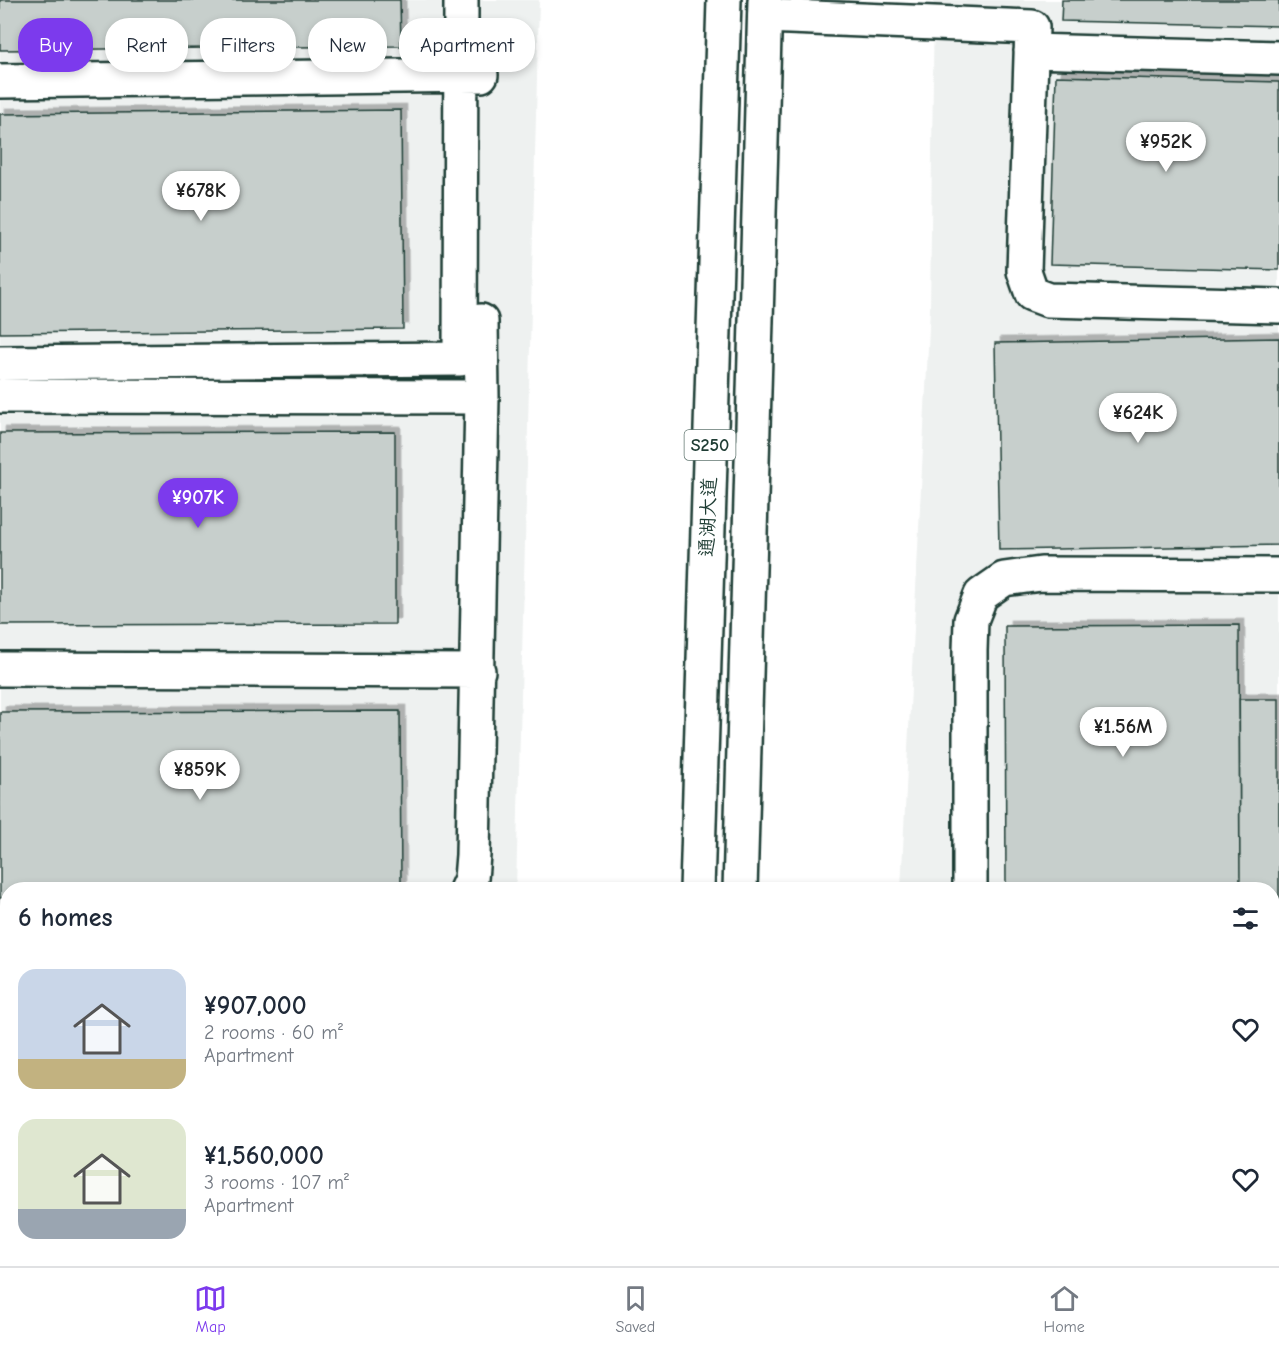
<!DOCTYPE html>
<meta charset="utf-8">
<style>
:root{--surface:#fff;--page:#f6f6f7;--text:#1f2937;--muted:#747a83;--line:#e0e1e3;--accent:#7c3aed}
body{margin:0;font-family:"Comic Neue","LXGW WenKai TC",sans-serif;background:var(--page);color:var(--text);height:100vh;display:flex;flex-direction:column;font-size:22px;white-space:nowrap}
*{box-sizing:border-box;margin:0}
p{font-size:20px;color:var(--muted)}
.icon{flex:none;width:33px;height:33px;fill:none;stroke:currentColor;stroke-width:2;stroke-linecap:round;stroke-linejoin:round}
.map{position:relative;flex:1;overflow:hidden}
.side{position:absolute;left:0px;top:882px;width:1280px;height:384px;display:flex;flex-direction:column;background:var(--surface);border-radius:24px 24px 0 0;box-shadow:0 3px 9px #0003}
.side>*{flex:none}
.hud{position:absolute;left:18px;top:18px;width:600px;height:54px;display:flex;gap:12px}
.price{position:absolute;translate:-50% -51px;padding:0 14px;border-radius:21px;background:#fff;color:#222;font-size:20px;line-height:39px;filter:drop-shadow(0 2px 3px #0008)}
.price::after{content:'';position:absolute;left:50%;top:36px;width:18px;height:14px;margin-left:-9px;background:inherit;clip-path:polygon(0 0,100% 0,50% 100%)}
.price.on{background:var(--accent);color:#fff}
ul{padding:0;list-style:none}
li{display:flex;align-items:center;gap:18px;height:150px;padding:0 18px}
li span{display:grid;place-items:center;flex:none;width:168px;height:120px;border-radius:18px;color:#555}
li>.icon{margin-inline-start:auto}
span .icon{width:72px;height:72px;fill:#fffc;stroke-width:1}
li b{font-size:26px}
h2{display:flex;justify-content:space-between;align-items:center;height:72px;padding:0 18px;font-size:26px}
.chip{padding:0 21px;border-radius:24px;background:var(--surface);box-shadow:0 3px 9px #0003;font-size:21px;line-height:54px}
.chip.on{background:var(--accent);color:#fff}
.tabs{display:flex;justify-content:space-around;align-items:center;height:84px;border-top:2px solid var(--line);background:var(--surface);font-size:16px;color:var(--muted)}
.tabs a{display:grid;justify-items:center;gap:3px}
.tabs .on{color:var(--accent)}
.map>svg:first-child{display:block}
.built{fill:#eef1f0}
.grass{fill:url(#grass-dots);stroke:#7e908b;stroke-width:1.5}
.building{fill:#c7cfcc;stroke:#1f3d34;stroke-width:1.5;filter:url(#shadow)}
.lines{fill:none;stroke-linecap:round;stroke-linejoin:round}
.minor-casing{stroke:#1f3d34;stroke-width:38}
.major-casing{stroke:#1f3d34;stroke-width:38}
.path{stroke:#1f3d34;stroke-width:4;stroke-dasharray:1.5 4.5;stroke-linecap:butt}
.minor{stroke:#fff;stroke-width:33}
.major{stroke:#fff;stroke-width:33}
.labels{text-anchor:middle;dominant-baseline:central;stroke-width:4.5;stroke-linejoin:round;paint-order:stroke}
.shield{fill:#fff;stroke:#627771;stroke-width:1.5}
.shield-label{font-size:18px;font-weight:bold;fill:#1f3d34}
.street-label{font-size:20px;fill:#1f3d34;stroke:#fff}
</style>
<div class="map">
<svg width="1279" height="1266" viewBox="0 0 1279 1266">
<defs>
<pattern id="grass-dots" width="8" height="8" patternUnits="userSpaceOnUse" patternTransform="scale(1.5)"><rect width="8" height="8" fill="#dee3e2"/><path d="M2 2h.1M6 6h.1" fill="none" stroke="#bec4c2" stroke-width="1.8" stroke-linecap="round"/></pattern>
<filter id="shadow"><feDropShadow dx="5.5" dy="-5.5" stdDeviation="0" flood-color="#0004"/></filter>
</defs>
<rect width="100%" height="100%" fill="#fff"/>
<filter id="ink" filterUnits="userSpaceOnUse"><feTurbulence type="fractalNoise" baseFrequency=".0167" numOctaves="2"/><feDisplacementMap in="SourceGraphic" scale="12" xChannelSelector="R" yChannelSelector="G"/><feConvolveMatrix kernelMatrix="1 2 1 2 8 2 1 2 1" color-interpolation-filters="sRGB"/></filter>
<g filter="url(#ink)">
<path class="built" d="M0,0H539L516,889L8,890V1258H506V1266H0Z
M934,0H1279V1266H882L883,1258H1272V890L901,889L930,308Z"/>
<path class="grass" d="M0,1057H8V1258L106,1259L92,1266H0Z
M1272,1157H1279V1266H991V1258H1272Z"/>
<path class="building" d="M0,0H400L401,46L0,50Z
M1062,0H1279V26L1061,21Z
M1056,76L1279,82V270L1050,264Z
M401,110L403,329L0,333V114Z
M1279,338V545L999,550L995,343Z
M395,432V624L0,625V433Z
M1239,625L1240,890H1006L1005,626Z
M1239,699H1279V1112H1272V890H1240Z
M400,711L401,890H8V898H0V712Z
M1272,1112H1279V1151H1272Z
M362,1258H424V1266H354Z"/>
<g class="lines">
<g class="minor-casing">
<path id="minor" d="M765,16L1032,27L1024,271L1032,294L1048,300L1279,306
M1031,51L1279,58
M0,81L481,75
M481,321L482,397
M0,363L460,359L461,0
M0,396L482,397L473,855L471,879L466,890
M0,669L478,671
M970,890V651L971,620L981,595L1004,579L1041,574L1279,575
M0,952H8
M971,1258V1266
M135,1266L146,1258"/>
</g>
<g class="major-casing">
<path id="major" d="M697,890L724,0
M740,890L765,0
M686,1266L687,1258
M729,1266V1258"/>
</g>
<path class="path" d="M1272,1196L1279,1193
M1195,1258L1197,1266
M1137,1266L1139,1258"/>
<use href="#minor" class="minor"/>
<use href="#major" class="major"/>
</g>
</g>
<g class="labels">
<rect class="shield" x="684.5" y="430" width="51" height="30" rx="4.5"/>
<g class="shield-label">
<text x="710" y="445">S250</text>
</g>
<g class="street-label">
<text transform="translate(708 517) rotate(-88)">通湖大道</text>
</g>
</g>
</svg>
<b class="price" style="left:1166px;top:173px">¥952K</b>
<b class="price" style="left:201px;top:222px">¥678K</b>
<b class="price" style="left:1138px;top:444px">¥624K</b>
<b class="price on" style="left:198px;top:529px">¥907K</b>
<b class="price" style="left:1123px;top:758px">¥1.56M</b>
<b class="price" style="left:200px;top:801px">¥859K</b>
<div class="hud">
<a class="chip on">Buy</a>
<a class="chip">Rent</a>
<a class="chip">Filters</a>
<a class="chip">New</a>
<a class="chip">Apartment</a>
</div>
<section class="side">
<h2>6 homes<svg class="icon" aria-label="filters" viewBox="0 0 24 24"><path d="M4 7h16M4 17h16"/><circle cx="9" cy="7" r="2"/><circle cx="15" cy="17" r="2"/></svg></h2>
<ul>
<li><span style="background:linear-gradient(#c9d6e8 75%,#c2b280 0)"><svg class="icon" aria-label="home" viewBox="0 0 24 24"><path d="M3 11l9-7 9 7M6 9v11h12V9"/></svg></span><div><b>¥907,000</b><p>2 rooms · 60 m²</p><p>Apartment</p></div><svg class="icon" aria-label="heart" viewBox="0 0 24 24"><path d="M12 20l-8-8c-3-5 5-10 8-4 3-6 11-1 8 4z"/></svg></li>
<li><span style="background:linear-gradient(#dfe7d0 75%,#9aa5b1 0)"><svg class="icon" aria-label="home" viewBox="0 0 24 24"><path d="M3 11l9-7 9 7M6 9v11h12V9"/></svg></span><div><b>¥1,560,000</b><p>3 rooms · 107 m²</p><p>Apartment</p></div><svg class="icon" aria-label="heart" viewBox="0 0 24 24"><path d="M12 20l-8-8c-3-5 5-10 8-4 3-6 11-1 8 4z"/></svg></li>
</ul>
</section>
</div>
<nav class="tabs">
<a class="on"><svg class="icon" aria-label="map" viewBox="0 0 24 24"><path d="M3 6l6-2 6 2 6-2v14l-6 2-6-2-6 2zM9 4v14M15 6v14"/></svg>Map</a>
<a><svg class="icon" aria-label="saved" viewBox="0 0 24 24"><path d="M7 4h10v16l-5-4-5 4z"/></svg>Saved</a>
<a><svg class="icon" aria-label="home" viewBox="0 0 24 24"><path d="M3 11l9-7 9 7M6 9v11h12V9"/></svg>Home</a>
</nav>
